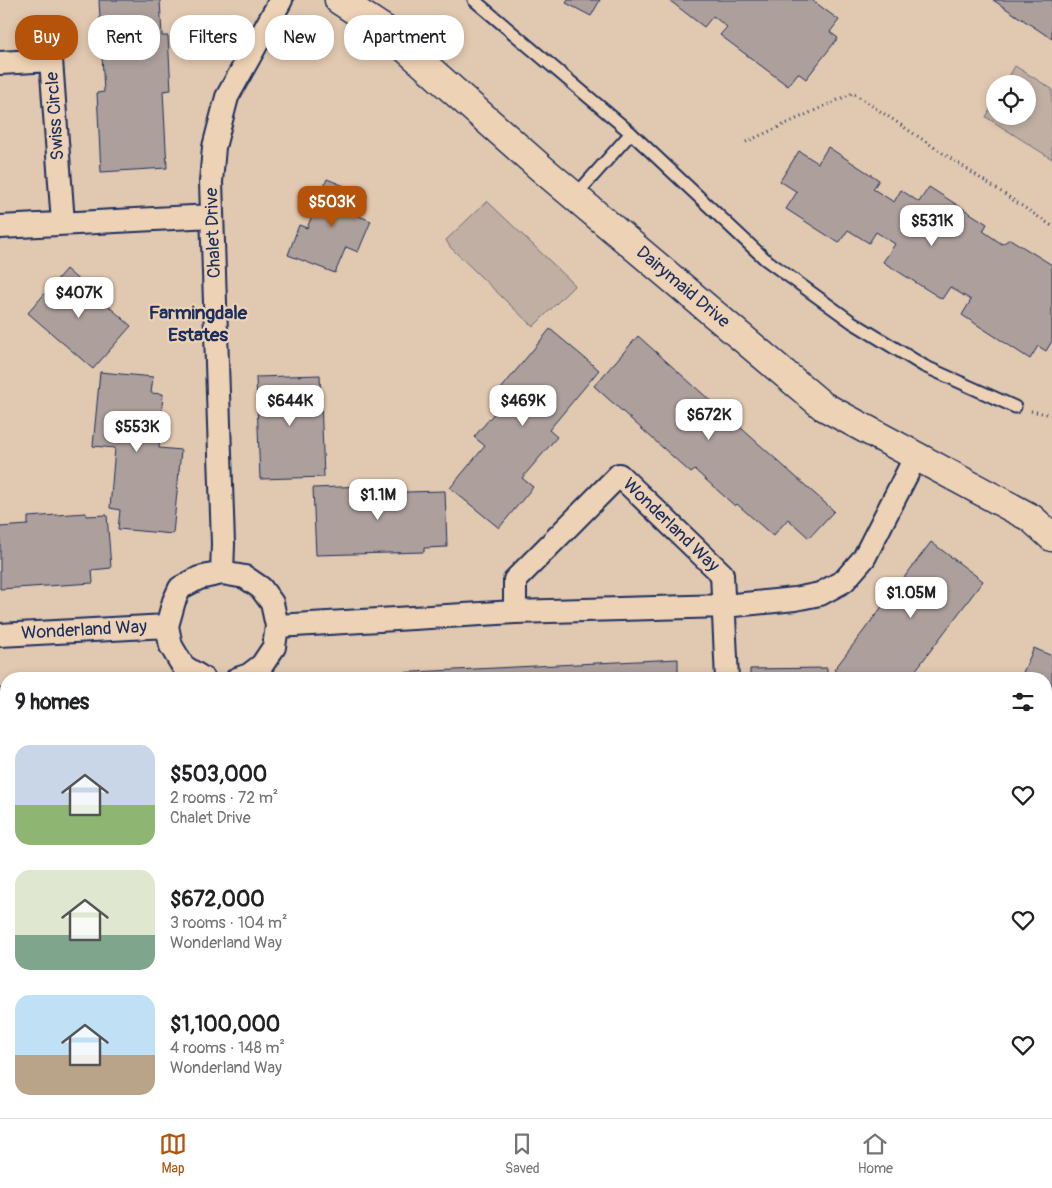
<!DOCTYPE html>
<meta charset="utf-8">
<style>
:root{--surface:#fff;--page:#f6f6f6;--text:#202124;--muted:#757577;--line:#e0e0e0;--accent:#b45309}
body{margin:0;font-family:Pangolin,sans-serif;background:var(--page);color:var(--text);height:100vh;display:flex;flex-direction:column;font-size:19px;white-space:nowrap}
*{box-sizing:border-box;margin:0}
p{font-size:16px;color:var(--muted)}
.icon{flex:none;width:28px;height:28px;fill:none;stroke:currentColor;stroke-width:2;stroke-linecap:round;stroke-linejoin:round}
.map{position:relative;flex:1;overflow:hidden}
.drawer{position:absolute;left:0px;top:672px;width:1052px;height:446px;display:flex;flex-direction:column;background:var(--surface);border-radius:20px 20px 0 0;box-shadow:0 2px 8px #0003}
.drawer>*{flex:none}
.top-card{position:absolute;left:15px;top:15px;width:500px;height:45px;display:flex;gap:10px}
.tools{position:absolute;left:986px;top:75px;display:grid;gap:10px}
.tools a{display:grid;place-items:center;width:50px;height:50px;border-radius:50%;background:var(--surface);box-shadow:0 2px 8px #0003;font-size:25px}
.price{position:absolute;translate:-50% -42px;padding:0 11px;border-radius:10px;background:#fff;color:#222;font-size:16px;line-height:32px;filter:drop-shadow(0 1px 2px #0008)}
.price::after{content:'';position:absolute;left:50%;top:30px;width:15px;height:11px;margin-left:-8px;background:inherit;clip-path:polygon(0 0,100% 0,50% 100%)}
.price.current{background:var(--accent);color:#fff}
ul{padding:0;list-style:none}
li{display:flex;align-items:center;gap:15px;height:125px;padding:0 15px}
li span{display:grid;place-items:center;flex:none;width:140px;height:100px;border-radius:15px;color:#555}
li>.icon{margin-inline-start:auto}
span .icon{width:60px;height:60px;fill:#fffc;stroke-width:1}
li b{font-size:21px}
h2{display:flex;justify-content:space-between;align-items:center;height:60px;padding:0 15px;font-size:21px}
.tag{padding:0 18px;border-radius:20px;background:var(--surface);box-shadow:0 2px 8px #0003;font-size:18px;line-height:45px}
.tag.current{background:var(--accent);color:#fff}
.tab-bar{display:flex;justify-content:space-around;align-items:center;height:70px;border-top:1px solid var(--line);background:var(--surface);font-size:14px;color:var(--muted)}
.tab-bar a{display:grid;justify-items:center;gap:2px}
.tab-bar .current{color:var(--accent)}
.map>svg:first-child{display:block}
.green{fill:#c0afa2;stroke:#6e6f80}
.building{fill:#ad9f9b;stroke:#1b2f5e}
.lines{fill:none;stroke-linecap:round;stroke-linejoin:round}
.lane-casing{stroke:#1b2f5e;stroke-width:15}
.street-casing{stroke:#1b2f5e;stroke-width:26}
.secondary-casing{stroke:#1b2f5e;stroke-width:31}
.path{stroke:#1b2f5e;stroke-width:3;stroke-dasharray:1 4;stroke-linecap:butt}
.lane{stroke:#eed2b5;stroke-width:11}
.street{stroke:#eed2b5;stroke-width:22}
.secondary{stroke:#eed2b5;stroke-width:28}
.labels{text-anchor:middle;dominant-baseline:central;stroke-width:4.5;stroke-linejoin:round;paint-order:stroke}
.street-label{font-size:18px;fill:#1b2f5e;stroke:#eed2b5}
.neighbourhood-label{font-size:19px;font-weight:bold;fill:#1b2f5e;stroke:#eed2b5}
</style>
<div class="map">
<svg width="1052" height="1118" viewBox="0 0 1052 1118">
<rect width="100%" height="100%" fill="#e1c8b0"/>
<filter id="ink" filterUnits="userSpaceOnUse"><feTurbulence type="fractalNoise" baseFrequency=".02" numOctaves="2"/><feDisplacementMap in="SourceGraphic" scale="10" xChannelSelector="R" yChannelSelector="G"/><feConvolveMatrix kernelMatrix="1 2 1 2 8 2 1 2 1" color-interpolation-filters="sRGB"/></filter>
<g filter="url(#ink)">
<path class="green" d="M1015,66L1052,89V159L986,117L995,101V116H1028V84H1005Z
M487,201L575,285L533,327L450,247L446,240Z
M0,1088L6,1091V1112L45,1113L55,1118H0Z"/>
<path class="building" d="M99,0H160L162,36H168L171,90L163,91L167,168L101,172L97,93L104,92Z
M568,0H600L591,16L566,3Z
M669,0H812L839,20L830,32L838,38L806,79L798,73L788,86L720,35L727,27L713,16L704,27Z
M993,0H1052V39Z
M828,147L879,180L873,189L894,202L901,190L919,202L929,187L987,224L983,231L1002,244L1010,239L1052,265V341L1046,351L1038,346L1030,359L962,315L971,300L950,287L942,299L883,262L895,244L876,232L869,243L848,230L839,243L786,209L797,192L780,181L799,151L818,163Z
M327,179L367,195L359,216L371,221L358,252L346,247L335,273L288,255L299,225L307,228Z
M66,269L131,326L93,369L28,313Z
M550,329L599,370L549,430L557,437L522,478L533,487L499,528L450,488L485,446L474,437L508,397L500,390Z
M638,336L834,511L809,538L788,519L773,536L737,504L735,506L695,470L691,473L594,386Z
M100,372L153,377L151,393L163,394L159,448L181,450L173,534L118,529L120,510L110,508L115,448L93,446Z
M320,375L324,477L260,479L256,377Z
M366,486L367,493L445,491L447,547L424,548V552L316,555L313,488Z
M86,513V516L107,515L111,568L92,570L93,583L0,589V527L28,525V517Z
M931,542L983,581L909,679H846L834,670Z
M1034,648L1052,656V703L1046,715V679H1020Z
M678,659V679H313V677Z
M827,668V679H750V669Z
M0,688H6V725H0Z
M6,790V850H0V791Z
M1046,858L1052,861V906L1046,903Z
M1046,1015L1052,1018V1057L1046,1054Z
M123,1112H244L252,1118H132Z
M570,1112H644L641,1118H567Z
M765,1112H806L802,1118H762Z"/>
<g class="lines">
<g class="lane-casing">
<path id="lane" d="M474,0L631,133L765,259L852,322L924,366L1015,407
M575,196L631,133"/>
</g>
<g class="street-casing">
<path id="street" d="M0,63L51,60L63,223
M0,227L212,216
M222,573L223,544L211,182L214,147L227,97L281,0
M515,612V580L619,475L722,574L727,679
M277,626L515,612L724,606L795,599L820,594L844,581L864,558L916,456
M0,635L167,626
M204,679L183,666L171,646L167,626L174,601L180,588L199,578L222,573L245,577L261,588L272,603L277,626L274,647L262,665L249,675L237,679
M0,893L6,892
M0,1028L6,1027
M1046,1107L1052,1109
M307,1112L311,1118
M458,1118L486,1117L501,1112
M884,1118L891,1112"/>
</g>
<g class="secondary-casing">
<path id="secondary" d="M339,0L385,30L541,168L823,406L1031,518L1052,537"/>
</g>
<path class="path" d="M746,142L853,93L1052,226
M1031,411L1052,415"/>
<use href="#lane" class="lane"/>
<use href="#street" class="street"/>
<use href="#secondary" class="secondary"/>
</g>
</g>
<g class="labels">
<g class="street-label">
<text transform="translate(55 116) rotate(-94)">Swiss Circle</text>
<text transform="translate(213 233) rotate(-92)">Chalet Drive</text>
<text transform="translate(683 287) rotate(40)">Dairymaid Drive</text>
<text transform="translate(671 525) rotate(44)">Wonderland Way</text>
<text transform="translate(84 630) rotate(-3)">Wonderland Way</text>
</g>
<g class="neighbourhood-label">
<text x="198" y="313">Farmingdale<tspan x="198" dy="22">Estates</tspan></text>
</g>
</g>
</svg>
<div class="tools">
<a><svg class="icon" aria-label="locate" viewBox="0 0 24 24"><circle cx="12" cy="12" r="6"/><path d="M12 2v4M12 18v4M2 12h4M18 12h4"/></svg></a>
</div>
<b class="price current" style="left:332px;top:228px">$503K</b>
<b class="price" style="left:932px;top:247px">$531K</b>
<b class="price" style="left:79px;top:319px">$407K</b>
<b class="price" style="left:290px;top:427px">$644K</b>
<b class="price" style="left:523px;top:427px">$469K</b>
<b class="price" style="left:709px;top:441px">$672K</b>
<b class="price" style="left:137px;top:453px">$553K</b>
<b class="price" style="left:378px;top:521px">$1.1M</b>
<b class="price" style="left:911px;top:619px">$1.05M</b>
<div class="top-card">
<a class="tag current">Buy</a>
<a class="tag">Rent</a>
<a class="tag">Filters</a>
<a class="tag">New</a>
<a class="tag">Apartment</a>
</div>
<section class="drawer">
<h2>9 homes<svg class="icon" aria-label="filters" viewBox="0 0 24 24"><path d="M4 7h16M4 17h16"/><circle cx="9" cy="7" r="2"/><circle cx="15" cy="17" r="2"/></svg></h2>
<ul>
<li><span style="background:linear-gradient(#c9d6e8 60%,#8fb573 0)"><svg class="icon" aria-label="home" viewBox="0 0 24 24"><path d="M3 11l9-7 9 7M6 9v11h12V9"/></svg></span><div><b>$503,000</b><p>2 rooms · 72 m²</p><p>Chalet Drive</p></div><svg class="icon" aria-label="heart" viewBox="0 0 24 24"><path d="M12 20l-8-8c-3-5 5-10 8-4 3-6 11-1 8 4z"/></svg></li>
<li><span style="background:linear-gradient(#dfe7d0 65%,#7fa58c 0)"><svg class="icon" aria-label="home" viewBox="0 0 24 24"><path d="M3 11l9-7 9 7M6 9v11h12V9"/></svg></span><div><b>$672,000</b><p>3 rooms · 104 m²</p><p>Wonderland Way</p></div><svg class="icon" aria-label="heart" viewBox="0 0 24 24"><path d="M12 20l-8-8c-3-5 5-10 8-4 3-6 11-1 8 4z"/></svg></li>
<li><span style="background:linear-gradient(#bfe0f5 60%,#b9a48a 0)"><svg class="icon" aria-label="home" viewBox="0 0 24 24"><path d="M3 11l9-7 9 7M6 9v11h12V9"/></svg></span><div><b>$1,100,000</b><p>4 rooms · 148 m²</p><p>Wonderland Way</p></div><svg class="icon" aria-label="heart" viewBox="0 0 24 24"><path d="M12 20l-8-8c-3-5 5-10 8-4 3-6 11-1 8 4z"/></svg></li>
</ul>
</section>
</div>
<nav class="tab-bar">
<a class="current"><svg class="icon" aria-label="map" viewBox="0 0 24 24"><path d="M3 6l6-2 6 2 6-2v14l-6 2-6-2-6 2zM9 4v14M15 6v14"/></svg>Map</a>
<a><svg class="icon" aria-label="saved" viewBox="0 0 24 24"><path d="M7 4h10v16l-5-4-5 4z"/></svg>Saved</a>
<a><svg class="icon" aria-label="home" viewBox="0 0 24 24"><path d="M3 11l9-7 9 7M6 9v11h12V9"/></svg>Home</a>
</nav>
